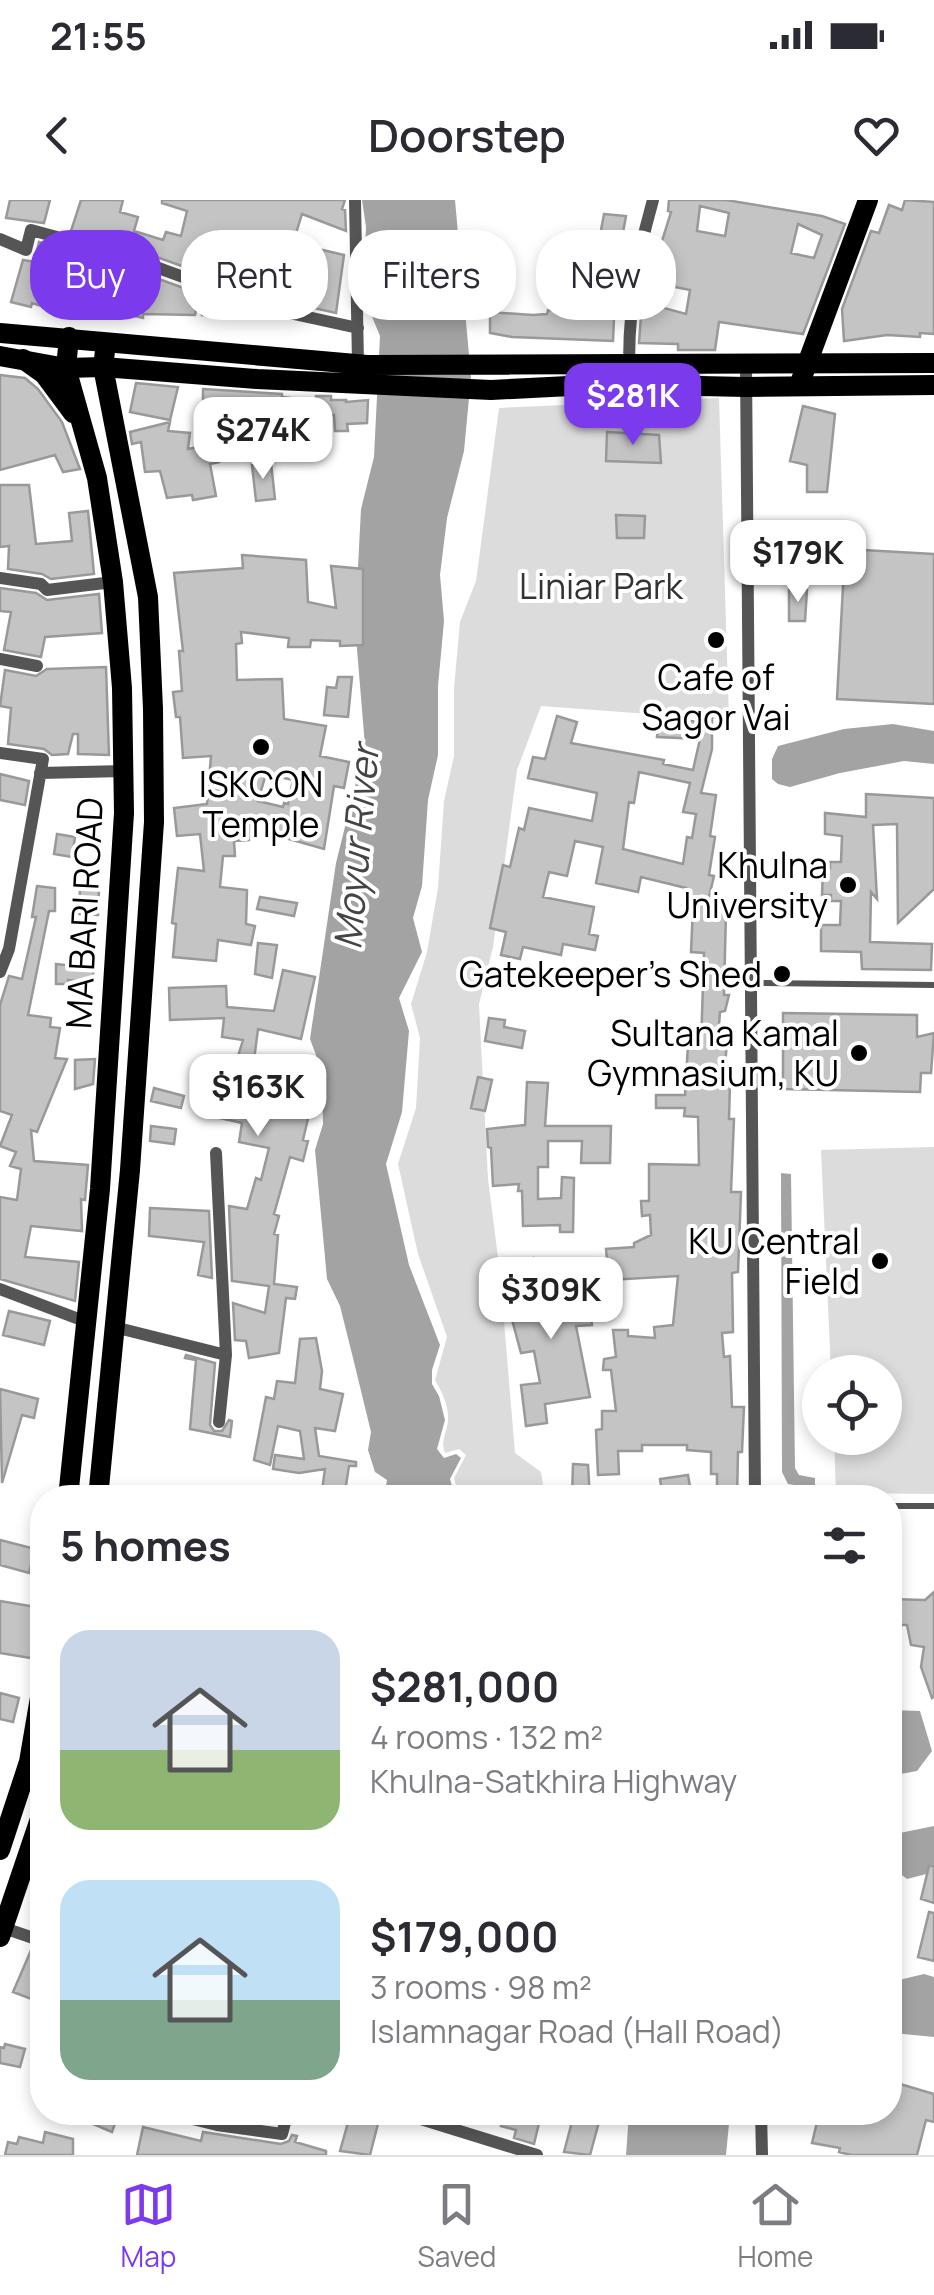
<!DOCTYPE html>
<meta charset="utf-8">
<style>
:root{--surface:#fff;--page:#f7f7f7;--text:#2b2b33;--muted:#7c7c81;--line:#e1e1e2;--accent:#7c3aed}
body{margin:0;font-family:Manrope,sans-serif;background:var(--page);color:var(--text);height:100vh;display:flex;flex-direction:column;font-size:38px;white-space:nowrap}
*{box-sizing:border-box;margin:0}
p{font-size:32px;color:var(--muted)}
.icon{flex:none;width:55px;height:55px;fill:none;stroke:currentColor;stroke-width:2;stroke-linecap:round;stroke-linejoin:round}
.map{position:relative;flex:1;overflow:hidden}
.sheet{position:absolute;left:30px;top:1285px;width:872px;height:640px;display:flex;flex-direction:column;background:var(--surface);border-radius:40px;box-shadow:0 5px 15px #0003}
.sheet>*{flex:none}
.top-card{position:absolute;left:30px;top:30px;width:875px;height:90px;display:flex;gap:20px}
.fabs{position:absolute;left:802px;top:1155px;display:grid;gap:20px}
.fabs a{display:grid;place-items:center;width:100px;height:100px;border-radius:50%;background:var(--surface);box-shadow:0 5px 15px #0003;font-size:50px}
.price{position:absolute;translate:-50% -85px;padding:0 22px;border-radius:20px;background:#fff;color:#222;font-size:32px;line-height:65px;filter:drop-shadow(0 2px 5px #0008)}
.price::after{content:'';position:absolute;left:50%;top:60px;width:30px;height:22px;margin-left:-15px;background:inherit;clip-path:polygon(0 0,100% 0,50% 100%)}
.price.on{background:var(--accent);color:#fff}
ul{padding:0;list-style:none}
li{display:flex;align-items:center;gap:30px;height:250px;padding:0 30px}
li span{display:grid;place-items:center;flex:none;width:280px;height:200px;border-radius:30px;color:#555}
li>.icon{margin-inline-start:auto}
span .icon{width:120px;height:120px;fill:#fffc;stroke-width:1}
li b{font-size:42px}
h2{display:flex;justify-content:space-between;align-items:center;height:120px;padding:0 30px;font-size:42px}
.chip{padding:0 35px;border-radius:40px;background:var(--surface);box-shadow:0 5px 15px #0003;font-size:35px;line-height:90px}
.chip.on{background:var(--accent);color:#fff}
.status{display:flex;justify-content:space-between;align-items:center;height:70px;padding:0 50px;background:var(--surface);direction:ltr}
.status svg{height:28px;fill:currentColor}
header{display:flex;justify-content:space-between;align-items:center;height:130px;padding:0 30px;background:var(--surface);font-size:45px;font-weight:600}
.tabs{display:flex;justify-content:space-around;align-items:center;height:140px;border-top:2px solid var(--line);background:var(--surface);font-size:28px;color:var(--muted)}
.tabs a{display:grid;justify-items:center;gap:5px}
.tabs .on{color:var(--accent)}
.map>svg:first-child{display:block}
.green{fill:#dcdcdc}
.water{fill:#a3a3a3}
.building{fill:#c4c4c4;stroke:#999;stroke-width:2.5;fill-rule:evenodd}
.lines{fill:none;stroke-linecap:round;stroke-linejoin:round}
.service{stroke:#555;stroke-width:6}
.minor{stroke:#555;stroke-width:12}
.primary{stroke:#000;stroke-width:20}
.trunk{stroke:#000;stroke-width:20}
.poi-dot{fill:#000;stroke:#fff;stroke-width:4}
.labels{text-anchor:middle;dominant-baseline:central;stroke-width:8;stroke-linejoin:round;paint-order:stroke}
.park-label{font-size:35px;fill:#333;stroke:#fff}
.poi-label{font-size:35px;fill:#000;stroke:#fff;text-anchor:end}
.street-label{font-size:35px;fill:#000;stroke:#fff}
.water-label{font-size:38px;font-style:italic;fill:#444;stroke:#fff}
</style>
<div class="status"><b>21:55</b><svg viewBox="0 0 49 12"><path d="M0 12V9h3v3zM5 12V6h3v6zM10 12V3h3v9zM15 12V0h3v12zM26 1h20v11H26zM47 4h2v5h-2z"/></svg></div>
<header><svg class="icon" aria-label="back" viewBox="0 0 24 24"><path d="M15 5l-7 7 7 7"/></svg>Doorstep<svg class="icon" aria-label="heart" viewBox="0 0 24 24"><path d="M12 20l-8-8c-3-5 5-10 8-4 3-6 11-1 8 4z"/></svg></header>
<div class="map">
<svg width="934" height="1955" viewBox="0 0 934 1955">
<rect width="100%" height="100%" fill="#fff"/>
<path class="green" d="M719,198L729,520L541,506L517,570L493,747L479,804L488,979L500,1073L515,1253L541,1272L545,1297H459L454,1278L466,1255L459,1249L445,1253C440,1241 447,1233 448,1220C449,1206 442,1192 435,1180L447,1137L418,1054L398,964L416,908L420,838L411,804L427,752L438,688L444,601L454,556V488L460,422L476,381L499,208Z
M934,947V1294L836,1293L834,1238H885V1172H831L821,950Z"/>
<path class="water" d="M362,0H455L471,177L464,251L447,318L440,375L444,421L438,486V555L428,600L422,686L413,718L422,752L399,798L409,831L402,912L386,964L409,1065L440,1145L432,1170V1184L439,1196L445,1220L437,1249L444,1258L456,1254L461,1258L450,1279L455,1297H384L387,1280L375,1272L368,1250L371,1232L353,1158L340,1106L327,1079L315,950L323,924L322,871L310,839L336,663L365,546L355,425L361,309L374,257L380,136L368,107L364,74L366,27Z
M893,524L934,531V564L904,561L840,573L790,587L778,584L772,579V559L778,546L844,529Z
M781,973L791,974L795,1268L799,1275L815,1278V1297H805L806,1287L788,1284L782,1272Z
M890,1510L920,1511L932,1551L917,1571L895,1575L890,1571Z
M934,1626V1672L907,1679L890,1666V1635Z
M924,1774L934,1777V1837L893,1833L899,1780Z
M629,1913H730L726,1955H626Z"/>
<path class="building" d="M10,0H50L44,23L6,18Z
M81,0H123L120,12L138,17L134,31L163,40L166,32L181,36L187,11L162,3V0H345L342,9L345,10L346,31L302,14L293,43L344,55L336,113L274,99L126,46L71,31Z
M669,0H726L822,16L845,24L803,134L719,122L715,150H678V144L639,143L642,102L686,114L690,90L665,85L666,62L657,57L671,12L668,11ZM700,6L729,13L725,36L697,31ZM798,24L822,35L814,58L791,53Z
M905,0L934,2V134L920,133V137L887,135L844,141L842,109L871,31L879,33L889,5L902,10Z
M604,14L626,16L615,76L595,72L592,88L612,94L609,117L614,118L613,141L512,137L490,133V112L533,115L547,114L548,110L561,111L567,40L599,41Z
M39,42L74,52L68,74L75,76L65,108L55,105L54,110L32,103L31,107L11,102L23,60L35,62Z
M105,60L120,65L261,116L202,115V100H198L195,115L143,114V118L87,105Z
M0,175L25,178L38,189L62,222L80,269L63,272L55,255L0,270Z
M136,183L178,187L170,220L130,212Z
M203,189L282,194V197L316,201V196H331V200H346V202L368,200L367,223L347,224L348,231H335L334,215L302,218L300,238L241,233V203L203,200Z
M803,206L835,214L827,292H807V265L790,261Z
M170,222L168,231L190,233L188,249L215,244L219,262L210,264L216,296L193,300L192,295L167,298L160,271L145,272L141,242L132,244L130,232Z
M607,232L659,235L661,263L606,261Z
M271,263L275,299L256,301L252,265Z
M0,285H29L36,344L72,341L69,313L88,311L94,374L51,379L42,374L8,369L9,346L0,347Z
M616,315L645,316L644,338H617Z
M845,349L934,354V504L837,499Z
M242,355L306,360L308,402L336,408L331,366L363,369V445L340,446V441L311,440L310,447H288L289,438L241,432L242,443L236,444L237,480L282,479L284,519L326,526L320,556L349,562L344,588L334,586L324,649L275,635L277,625L250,619L249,640L234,641L235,656H223L220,687L247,690L246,724L255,726L251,745L218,740L216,761L173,757L176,724L172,723L178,668L204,671L200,634L177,636L174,608L207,604L211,556L183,558L180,517H176L173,492L182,491L179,451H183L174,373L243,368ZM266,574L293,580L288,604L284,603L283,607L258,601Z
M0,388L36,393L47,400L99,394L102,433L45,437L41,457L4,450L11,412L0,411Z
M789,390H807L805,421H789Z
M106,467L109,555L78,554V534H73L68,554L52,555L44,549L8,544L11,508L0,506L5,470L36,476L47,469Z
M338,477H352L348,517L324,515L327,487L336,488Z
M557,516L577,522L571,543L664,560L663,564L693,570L700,539L657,537L659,519L704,522L706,517L712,518V549L701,593L716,595L710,636L715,637L709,675L714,676L706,710H726L724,795H729L725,811L720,812L718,838L727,839L724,883H730L729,919H734L731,992H741L738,1072L732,1073L733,1132L722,1133L724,1157L730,1156L732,1207H744L742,1252H738L737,1298L717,1297V1274H711V1252L687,1250V1245H642V1251H618L619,1274L598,1275L596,1230L602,1229V1211H616L611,1170H603L604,1159L616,1157L613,1130H628V1136L655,1138L654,1127L673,1125L678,1076L609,1080L606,1049L634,1047V1043L651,1035L650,1015L642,1016L641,1001H649V964L699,965L698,917L684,916L685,908H656V895H685L688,845L701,846L704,753L691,752L693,707L683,705L686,688L641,677L638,692L596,683L603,647L575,641L567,676L549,672L543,697L594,707L589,734L598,736L595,750L563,744L561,755L523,747L520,759L501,755L506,732L490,728L503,665L510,667L519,628L524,630L529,608L592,621L597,593L528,578L533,557L545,559ZM639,572L690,583L683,612L696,614L692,638L687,637L683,664L623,649L629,602L634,603Z
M0,574L29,581L25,605L0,600Z
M866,594L934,598V689L898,723L897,624L873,625L877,699L871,692L870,742L932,744L931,770L862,769L861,752L821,751V725H840L841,701H831V695H822L823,668H830V662H841L842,636L825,634V613L866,617Z
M57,634L75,637L72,657L54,654Z
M37,686L55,688V711H49L28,815L51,818L50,827L60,828L55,858L67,859L37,932L31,930L34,961L88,965L85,1000L81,999L82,1031L31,1026L25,1057L79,1062L75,1101L0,1079V997L17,1000L21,969L10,966L16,952L0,946L12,915L0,911V805L9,776L22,779L36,717H32Z
M80,688L99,689L98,715L79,714Z
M260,697L297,703L294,716L257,709Z
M258,743L277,745L272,778L255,774Z
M56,764L94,768L92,783L68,780V784H56Z
M283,770L315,777L301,839L258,829L254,860L299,870L291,905L310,910L303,940L308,941L303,961L290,957L274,1014L279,1016L274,1034L278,1035L274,1084L297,1087L295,1099L286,1098L279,1153L249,1158L246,1141L235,1140L233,1103L265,1113L269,1086L232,1081L229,1006L247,1009L256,978L261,980L269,948L239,942L242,923L220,918L223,909L211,906L218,882L229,885L243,840L222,837L224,818L170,820L169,788L226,786L227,807L274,811Z
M783,813L917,815V837L934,833L931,873H921L920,892L783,889Z
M489,818L505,820L504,827L525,831L522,848L485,841Z
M95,859L93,884L75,889V860Z
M478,877L492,880L485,911L471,908Z
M527,882L548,883L545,926H611L610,963H581L582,941H548V967H538V999L561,998L562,977L574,978L573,1032H560V1025L523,1026L522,991H518L519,984L493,986L491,948L488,947L487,929L525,925Z
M154,888L184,896L181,908L151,901Z
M151,926L176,929L174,944L150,941Z
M150,1008L209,1011L212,1078L198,1075L204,1042L149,1036Z
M533,1059L542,1103L575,1094L571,1069L583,1067L592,1125L576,1126L590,1197L545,1204L547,1223L526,1226L521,1185L540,1183L534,1151L521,1153L507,1101L517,1098L515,1085Z
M9,1111L50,1121L44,1145L3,1135Z
M316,1138L322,1171L320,1189L343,1194L335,1231L315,1228L319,1256L356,1262V1266H349L344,1298H321L325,1269L299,1273L273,1269L275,1255L304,1259L300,1231L278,1226L270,1265L254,1260L266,1197L274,1199L277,1181L295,1183L300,1139Z
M186,1155L215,1163L210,1225L214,1231H222L229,1220L232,1221L230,1237L190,1229L196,1160L185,1158Z
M0,1189L38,1199L34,1218L22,1215L2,1283Z
M573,1264L588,1265L590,1298H572Z
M688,1275L692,1298H663L660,1279Z
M0,1340L35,1349L29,1373L0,1365Z
M934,1392V1497L932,1498L921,1467L924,1447L911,1445L907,1425H890V1399L925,1400Z
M0,1401L42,1408L37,1459L0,1453Z
M0,1493L19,1498L13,1522L0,1519Z
M929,1666H934V1703L921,1699Z
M929,1712L934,1713V1761L918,1757Z
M32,1748L42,1751V1803L13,1792Z
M5,1844L25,1849L20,1867L0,1863V1847L4,1848Z
M890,1881L934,1894V1922L926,1920L917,1955H851L839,1952L840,1948L812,1943L819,1914L855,1922L858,1912H890Z
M65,1912H119L112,1932Z
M208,1912H272L270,1922Z
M351,1912H381L370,1955L340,1951Z
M505,1912L540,1919L534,1944L514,1938L516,1930L501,1926Z
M574,1914L599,1922L590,1955L564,1952Z
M143,1927L201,1941L203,1932L281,1944L289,1941L292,1935L297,1936L295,1942L326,1951V1955H137Z
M45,1932L73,1939V1955H5L8,1942L17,1944L19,1937L43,1943Z"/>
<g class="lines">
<path class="service" d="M752,783L934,785
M890,1306H934"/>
<path class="minor" d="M355,0L358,164
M0,39L26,50L31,30L123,55L271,109L358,128
M629,163C629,106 637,55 653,0
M746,164L755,1298
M0,378L41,384L47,390L113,382
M0,459L37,466
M0,553L43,559L9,749L0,772
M40,573L124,571
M216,953L226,1155L219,1222
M0,1089L84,1121
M114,1127L226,1155
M4,1728L42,1741
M164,1912L217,1925L282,1934L288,1912
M398,1912L537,1955
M761,1912L762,1955"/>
<path class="primary" d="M23,159L44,174L73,213
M801,180L868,0
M68,1298L100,989L124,613L122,488L113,382L97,278L66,168L69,137
M98,1298L130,970L154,622L153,509L148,397L103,167L106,143
M0,1650L29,1562L42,1486
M0,1737L42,1613"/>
<path class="trunk" d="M0,133L367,165L934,163
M0,156L66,168L103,167L257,179L491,190L609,184L746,187L934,185"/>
</g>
<g class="poi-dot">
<circle cx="716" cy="440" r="10"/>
<circle cx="261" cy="547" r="10"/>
<circle cx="848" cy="685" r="10"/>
<circle cx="782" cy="774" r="10"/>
<circle cx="859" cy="853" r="10"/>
<circle cx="880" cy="1061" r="10"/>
</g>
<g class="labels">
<g class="park-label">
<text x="601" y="386">Liniar Park</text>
</g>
<g class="poi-label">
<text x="716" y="477" text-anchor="middle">Cafe of<tspan x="716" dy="40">Sagor Vai</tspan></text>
<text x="261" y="584" text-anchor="middle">ISKCON<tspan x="261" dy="40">Temple</tspan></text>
<text x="828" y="665">Khulna<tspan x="828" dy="40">University</tspan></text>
<text x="762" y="774">Gatekeeper's Shed</text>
<text x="839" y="833">Sultana Kamal<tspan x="839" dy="40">Gymnasium, KU</tspan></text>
<text x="860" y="1041">KU Central<tspan x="860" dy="40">Field</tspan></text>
</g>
<g class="street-label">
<text transform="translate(84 713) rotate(-87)">MA BARI ROAD</text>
</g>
<g class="water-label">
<text transform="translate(355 647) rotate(-85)">Moyur River</text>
</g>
</g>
</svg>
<div class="fabs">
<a><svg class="icon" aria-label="locate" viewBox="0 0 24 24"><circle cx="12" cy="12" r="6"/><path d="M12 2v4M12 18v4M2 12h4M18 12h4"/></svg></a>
</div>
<b class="price on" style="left:633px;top:248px">$281K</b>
<b class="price" style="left:263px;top:282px">$274K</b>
<b class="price" style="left:798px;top:405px">$179K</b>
<b class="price" style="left:258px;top:939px">$163K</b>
<b class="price" style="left:551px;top:1142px">$309K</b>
<div class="top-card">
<a class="chip on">Buy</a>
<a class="chip">Rent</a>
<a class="chip">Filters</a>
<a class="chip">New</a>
</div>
<section class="sheet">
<h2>5 homes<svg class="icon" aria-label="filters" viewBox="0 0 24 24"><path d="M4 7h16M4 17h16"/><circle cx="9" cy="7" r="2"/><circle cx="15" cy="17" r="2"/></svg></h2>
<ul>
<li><span style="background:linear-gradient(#c9d6e8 60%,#8fb573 0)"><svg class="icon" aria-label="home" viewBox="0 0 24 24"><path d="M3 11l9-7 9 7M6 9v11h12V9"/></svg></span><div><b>$281,000</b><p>4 rooms · 132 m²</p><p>Khulna-Satkhira Highway</p></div></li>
<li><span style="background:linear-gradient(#bfe0f5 60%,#7fa58c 0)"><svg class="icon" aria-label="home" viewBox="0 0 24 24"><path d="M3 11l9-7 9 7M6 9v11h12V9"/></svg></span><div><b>$179,000</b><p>3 rooms · 98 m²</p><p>Islamnagar Road (Hall Road)</p></div></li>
</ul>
</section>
</div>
<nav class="tabs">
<a class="on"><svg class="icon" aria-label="map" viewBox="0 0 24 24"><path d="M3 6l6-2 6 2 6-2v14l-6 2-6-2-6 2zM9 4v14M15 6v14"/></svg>Map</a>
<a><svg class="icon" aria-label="saved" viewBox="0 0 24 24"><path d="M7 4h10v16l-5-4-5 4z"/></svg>Saved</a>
<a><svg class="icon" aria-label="home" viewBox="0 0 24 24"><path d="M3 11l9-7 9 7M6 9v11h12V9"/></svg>Home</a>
</nav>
